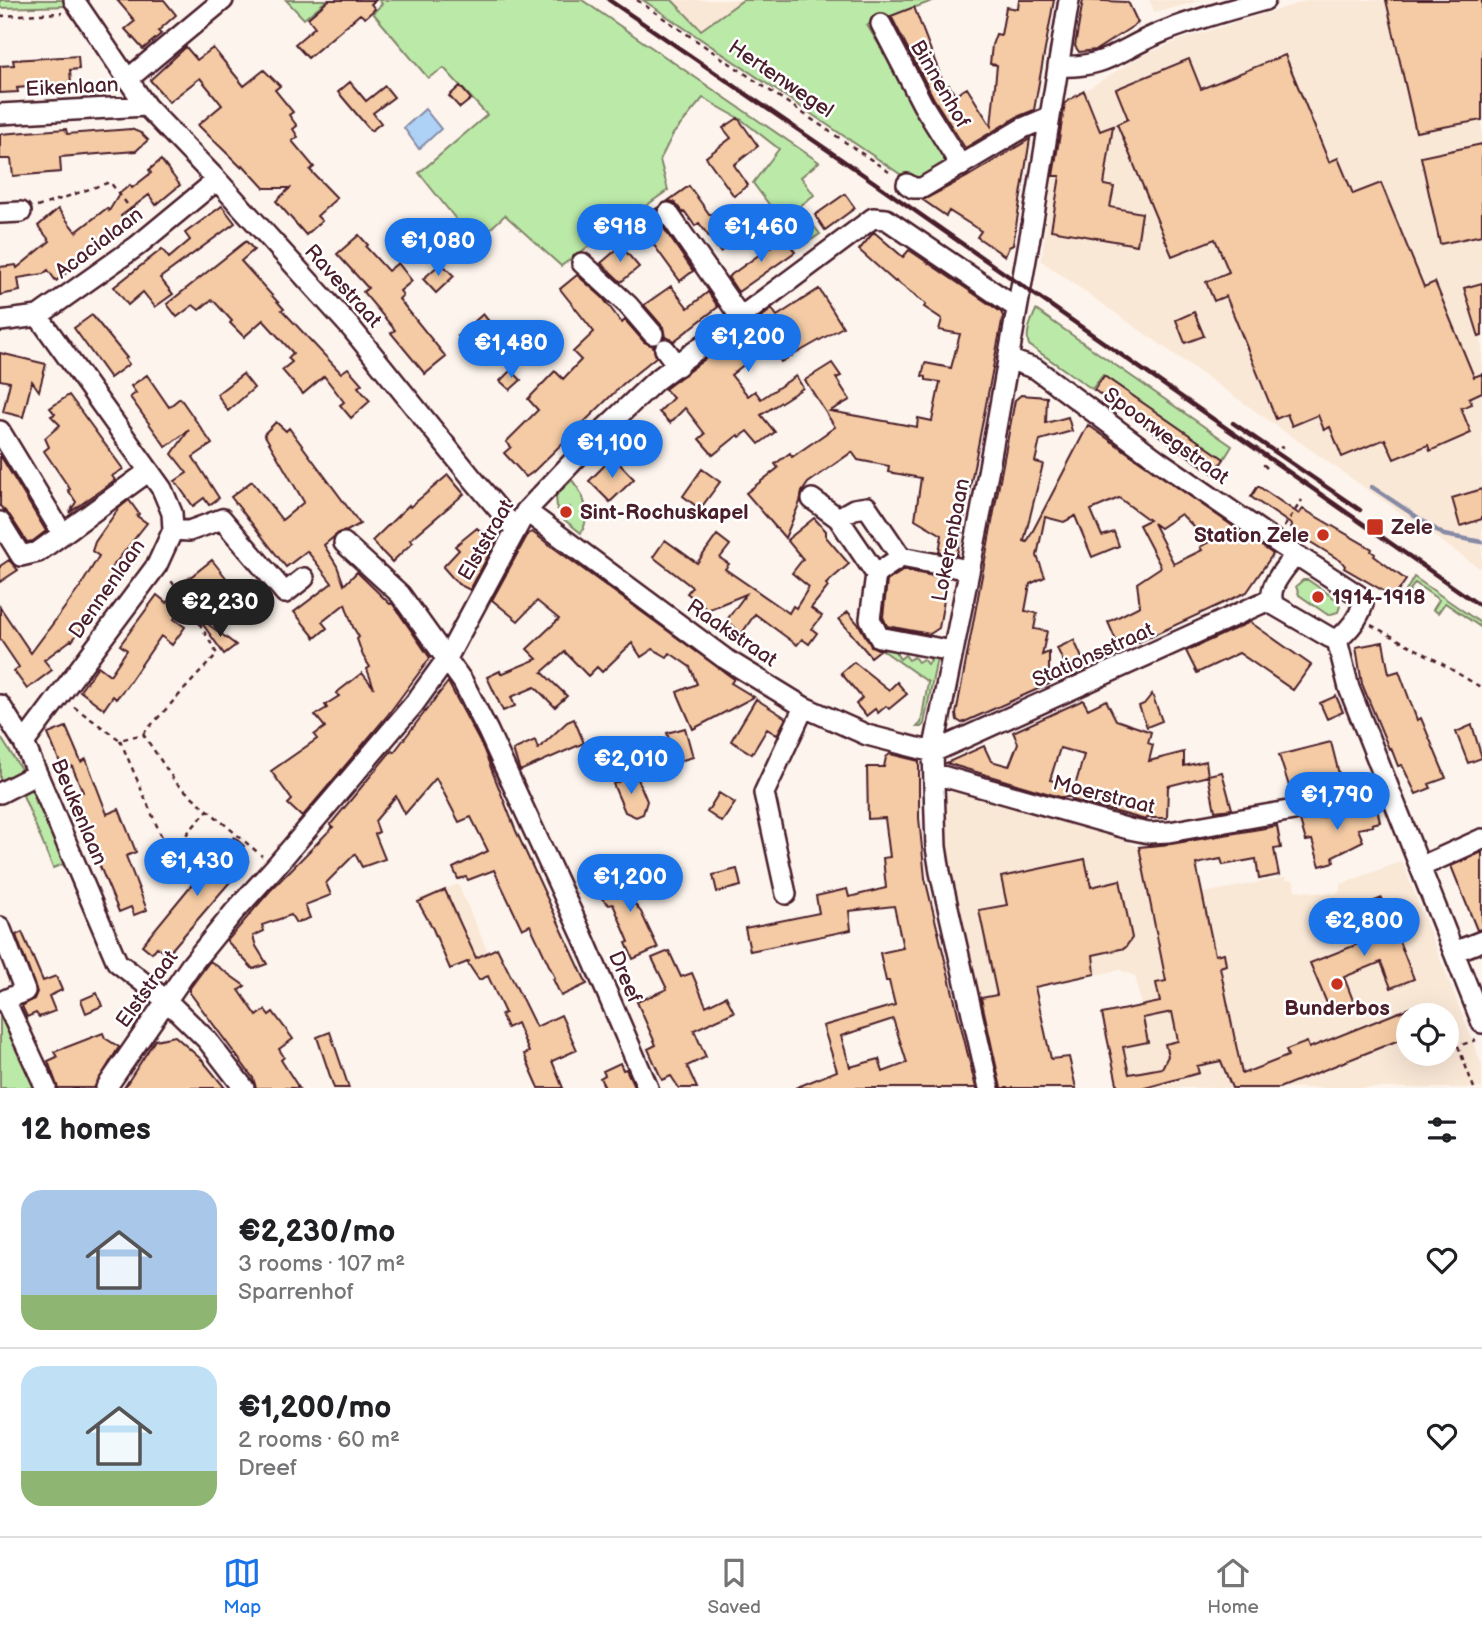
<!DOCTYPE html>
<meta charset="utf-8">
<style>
:root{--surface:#fff;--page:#f6f6f6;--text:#202124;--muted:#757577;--line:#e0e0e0;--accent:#1a73e8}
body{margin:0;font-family:"Balsamiq Sans",sans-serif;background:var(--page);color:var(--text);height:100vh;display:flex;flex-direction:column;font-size:26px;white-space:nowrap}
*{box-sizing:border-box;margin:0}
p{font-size:23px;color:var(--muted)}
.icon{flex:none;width:38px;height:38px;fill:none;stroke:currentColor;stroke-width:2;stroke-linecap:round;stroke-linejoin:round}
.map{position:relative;height:1088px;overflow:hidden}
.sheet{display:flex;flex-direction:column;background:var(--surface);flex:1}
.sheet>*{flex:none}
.fabs{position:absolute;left:1396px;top:1003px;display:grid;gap:14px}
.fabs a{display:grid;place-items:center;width:63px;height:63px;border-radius:50%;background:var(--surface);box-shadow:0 7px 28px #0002;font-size:35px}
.price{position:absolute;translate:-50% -60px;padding:0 16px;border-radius:24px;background:var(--accent);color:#fff;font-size:23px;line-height:46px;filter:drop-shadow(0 2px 4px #0008)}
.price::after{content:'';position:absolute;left:50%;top:42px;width:21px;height:16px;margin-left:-10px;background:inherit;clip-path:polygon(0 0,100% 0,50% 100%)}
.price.selected{background:#222;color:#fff}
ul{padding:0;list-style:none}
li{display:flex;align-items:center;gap:21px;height:175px;padding:0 21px}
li+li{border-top:2px solid var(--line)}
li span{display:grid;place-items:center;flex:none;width:196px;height:140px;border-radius:21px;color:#555}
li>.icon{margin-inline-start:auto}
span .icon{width:84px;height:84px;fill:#fffc;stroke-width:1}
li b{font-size:30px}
h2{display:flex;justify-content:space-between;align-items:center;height:84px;padding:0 21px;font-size:30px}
.menu{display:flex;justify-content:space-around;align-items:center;height:98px;border-top:2px solid var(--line);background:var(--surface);font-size:19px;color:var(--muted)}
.menu a{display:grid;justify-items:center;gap:4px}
.menu .selected{color:var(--accent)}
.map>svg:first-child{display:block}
.built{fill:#fae8d7;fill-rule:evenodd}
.green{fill:#bbeaa8;stroke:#82846a;stroke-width:2}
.water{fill:#aed1f6;stroke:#868aa5;stroke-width:2}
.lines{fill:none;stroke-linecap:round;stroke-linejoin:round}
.stream{stroke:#868aa5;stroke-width:4.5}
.building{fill:#f4cba4;stroke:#4a1f2b;stroke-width:2;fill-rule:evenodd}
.minor-casing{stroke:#4a1f2b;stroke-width:24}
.path{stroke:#4a1f2b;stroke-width:2.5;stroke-dasharray:5 5;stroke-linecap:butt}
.minor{stroke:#fff;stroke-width:19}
.rail{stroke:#4a1f2b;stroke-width:4.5}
.poi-dot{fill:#c8321e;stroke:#fff;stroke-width:2.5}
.labels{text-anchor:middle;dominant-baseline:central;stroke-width:5;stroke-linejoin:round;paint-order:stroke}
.street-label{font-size:21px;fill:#4a1f2b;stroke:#fff}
.poi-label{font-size:21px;font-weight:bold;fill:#4a1f2b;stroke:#fff;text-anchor:start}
</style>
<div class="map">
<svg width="1482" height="1088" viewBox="0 0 1482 1088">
<rect width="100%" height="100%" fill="#fdf5ed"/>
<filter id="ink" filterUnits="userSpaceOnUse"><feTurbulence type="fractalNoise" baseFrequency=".0143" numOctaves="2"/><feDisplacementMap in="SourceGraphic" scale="14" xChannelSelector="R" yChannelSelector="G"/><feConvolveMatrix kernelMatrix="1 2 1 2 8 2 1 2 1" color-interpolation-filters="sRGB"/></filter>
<g filter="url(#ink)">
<path class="built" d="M672,0H743L701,30Z
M1149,0H1202L1155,13Z
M1309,0H1482V570L1041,261L1053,176L1104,184L1109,153L1084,91L1141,56L1182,39Z
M954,787L1111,834L1139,847L1191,836L1203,893L1286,877V880H1294L1295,890L1334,894L1339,892L1341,884L1402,861L1482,1065V1088H1118L1102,1014L1141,1006L1135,976L1120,970L980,999L948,851L945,794ZM1409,1015H1447V1054H1409Z
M458,884L488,952L450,970L417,899Z"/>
<path class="green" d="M0,0H64L68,6L0,8Z
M286,0H327L304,19Z
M379,0H582L819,162L801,177L814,195L799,207L820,234L801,247L753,183L779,149L742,120L703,98L673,134L660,160L668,190L561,266L505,215L475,243L419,173L487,115L444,68L428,78L373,13L382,4Z
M643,0H672L701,30L743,0H935L867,25L950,161L921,179L903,176Z
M1036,310L1232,446L1224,459L1103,375L1092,389L1029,345C1025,334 1031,321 1036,310Z
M572,480C585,496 592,514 581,533L562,518L572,513L570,507L561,511L557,509L556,495Z
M1414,577L1482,624V628L1445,603L1438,613L1433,610L1439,600L1415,583L1408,593L1406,591Z
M1303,580H1308L1337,600L1340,606L1338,612L1328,615L1299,595L1296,586Z
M873,641L890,644L900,659L905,655L909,660L914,657L918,662L923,659L927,664L931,661L926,653H938L924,724L921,727H917L921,723L928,682L881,649Z
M0,736L24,774L0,786Z
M32,788L36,797L34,798L36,803H38L64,864L53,868L22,793Z
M0,1000L43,1088H0Z"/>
<path class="water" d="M425,109L441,129L419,149L404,128Z"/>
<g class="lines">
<path class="stream" d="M1372,487L1444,535L1482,542"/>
</g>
<path class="building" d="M117,0H164L176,15L158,31L161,34L143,49L125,29L135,21Z
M329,0H376L371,4L375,9L365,18L360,14L308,58L295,44L315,27L308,18Z
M1019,0H1054L1034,110L1017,117L965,148L934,99L891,16L914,7L945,87L949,85L955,95L967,88L991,126L997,65L990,64L992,45L996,34L1001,35L1006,7L1018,9Z
M1083,0L1126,2L1129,4L1138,23L1096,50L1079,52L1075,46Z
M1386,0H1482V120L1416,132Z
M186,47L197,60L213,48L244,86L264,70L280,86L275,90L293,112L289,115L297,126L293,129L298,137L292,141L314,167L310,170L337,198L317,216L322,221L306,235L276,201L290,188H264L243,165L241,167L198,125L222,105L200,78L169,102L150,80Z
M1285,55L1329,162L1338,158L1353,194L1381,183L1424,287L1435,282L1474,377L1482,374V392L1469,398L1472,404L1461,408L1471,433L1430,451L1428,445L1394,459L1385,439L1342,457L1330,427L1324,430L1318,415L1292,426L1287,414L1276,419L1226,296L1214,301L1206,282L1229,272L1215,239L1172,256L1117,124L1128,119L1116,89L1189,59L1201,89Z
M78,56L79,69L70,70L71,83L17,88L18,92L0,93V66L14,65L13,60Z
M350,82L366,101L385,86L394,97L373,113L381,123L371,131L338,92Z
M460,86L471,99L460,108L449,96Z
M1084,91L1100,131L1113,126L1104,185L1114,187L1110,207L1142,213L1137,245L1051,230L1060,176H1053L1065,103Z
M738,118L758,146L734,165L748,185L734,196L706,157L731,138L723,128Z
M66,129L67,134L131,129L141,133L148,140L136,151L60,157L61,172L13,176L11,159H0V134Z
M1030,139L1013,245L1009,247L1005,256L977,237L981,231L949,211L946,216L923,200L967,177Z
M1482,144V235L1440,244L1421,157Z
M161,160L180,185L156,205L149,195L121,216L127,224L56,281L48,270L43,274L18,278L20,291L0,295V267L16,265L17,268L50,241L38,226L58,209L76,232L107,208L109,211L120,193L130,185L132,188L151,173L149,170Z
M689,186L710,215L714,212L735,242L720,252L699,223L695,226L685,212L683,213L674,202L668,201Z
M845,194L855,208L825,230L815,215Z
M222,206L235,223L160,278L173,294L155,307L143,292L128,305L114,287L162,249L169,258L190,240L185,233Z
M657,208L658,220L693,271L680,281L648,237L652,234L642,218Z
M874,232L903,257L909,250L1001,312L1003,316L957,555L939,552L942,535L915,519L921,478L888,472L889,466L858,460L852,452L808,483L802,492L800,502L785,538L746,493L778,468L775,464L790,453L792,457L835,427L805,380L832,363L841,376L836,378L850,400L830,411L917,427L918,418L932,421L940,382L926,380V377L922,376L925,363L951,368L960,334L939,330L942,319L924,307L926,304L896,281L895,282L859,250Z
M359,235L368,245L366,247L388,271L398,263L412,281L400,291L403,295L399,299L446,357L425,374L391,333L395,330L363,292L368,288L337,254Z
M784,237L795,252L738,292L728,277Z
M246,241L254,250L241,261L284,309L282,310L341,373L348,368L362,384L358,387L370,401L351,418L340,405L344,402L324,376L303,394L282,370L292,362L288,358L293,353L263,320L244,337L230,323L232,321L214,301L211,300L199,310L193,305L177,317L167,304Z
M621,246L639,267L621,282L601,263Z
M441,263L454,276L436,293L423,279Z
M577,275L602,297L622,323L625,320L644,342L653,346L656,357L623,384L533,472L526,477L504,453L511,447L506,442L538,410L528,399L555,371L563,379L581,360L573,352L594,332L560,289Z
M1482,283V336L1479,337L1464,288Z
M671,286L688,308L708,292L718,307L674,341L665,337L663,327L644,305Z
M819,289L843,327L781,362L770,344L731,375L748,396L755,391L761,399L796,376L803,388L761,415L775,432L759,444L748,431L740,437L738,435L713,455L699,439L705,434L685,408L670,423L659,412L673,398L665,389L772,309L777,316Z
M1194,312L1204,336L1185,343L1176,320Z
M483,314L500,335L489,344L487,342L474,353L458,336Z
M92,315L127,358L125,359L129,364L110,378L74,328Z
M0,353L46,364L39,391L32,381L23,417L3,412L10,382L0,380Z
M511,370L521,380L510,390L500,381Z
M243,374L254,388L228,411L217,394Z
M147,375L169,407L180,398L212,444L193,457L219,498L209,505L204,498L193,506L175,481L187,473L172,454L189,430L166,447L130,397L136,393L131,386Z
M1104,376L1224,459L1214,474L1094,390Z
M69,395L123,469L112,476L115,480L69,513L76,502L68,490L70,489L44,451L49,447L45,438L60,425L51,416L55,414L50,408Z
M1021,395L1047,397L1046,423L1068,417L1072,431L1040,440L1035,462L1043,464L1024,541L1027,542L1088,425L1273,554L1247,592L1128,647L1125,640L1117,643L1108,622L1140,606L1137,583L1161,567L1139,525L1149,520L1119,498L1091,510L1102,536L1114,532L1119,546L1092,557L1075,516L1064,522L1045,517L1037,556L1045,577L1030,584L1025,611L1037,613L1034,629L1047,631L1042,655L1049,652V684L962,723L957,720L956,714L1015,400ZM1181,514L1209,542L1200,547L1202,550L1174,564L1153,523L1160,528Z
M276,422L286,431L289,428L360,524L347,531L340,532L324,545L337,566L344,585L357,572L390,604L392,603L430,658L387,716L302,817L288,804L292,800L271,771L317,739L314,735L325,727L315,715L327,708L325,705L339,696L336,693L362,673L374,688L367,669L370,667L363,656L357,639L359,637L353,627L345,604L322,622L327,628L315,638L294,612L332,583L307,551L286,567L231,497L252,481L282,520L304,502L264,434Z
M0,455L46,531L33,541L27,542L10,516L0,506Z
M613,457L634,479L610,502L589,481Z
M702,469L720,482L700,509L683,496Z
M448,475L464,494L410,540L413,542L392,562L372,541L409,505L410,507Z
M1258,486L1299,514L1303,509L1372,549L1371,551L1375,554L1374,556L1406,580L1394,597L1344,568L1345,566L1341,561L1304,538L1291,527L1292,525L1251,497Z
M1482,489V519L1460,526L1452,498Z
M129,500L139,514L137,516L147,523L109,571L119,578L72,641L71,640L44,660L52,670L27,689L14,671L19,667L0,639V607L31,653L80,587L99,556L92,551L95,542L119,508Z
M814,518L826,531V537L849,564L826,584L828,587L811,608L822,616L812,629L817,633L809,644L802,639L797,645L755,614L742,633L726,621L746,594L707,610L697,600L693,601L692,597L687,593L692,587L653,557L665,540L697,563L717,535L730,545L720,558L729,564L725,569L789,613L793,606L796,608L809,587L792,573L803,559L787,540Z
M477,528L495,543L470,590L458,584L443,567L459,550L455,546Z
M532,532L734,679L731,683L754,697L693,729L677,692L697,684L690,667L670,653L667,657L653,649L641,657L632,643L602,672L597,667L588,676L565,652L542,672L567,696L555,707L535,687L511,697L515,706L503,711L487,677L500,671L501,674L537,659L527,649L559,619L537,601L518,621L492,600L528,534Z
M9,560L18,570L0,582V566Z
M212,560L235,589L210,607L188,579Z
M904,570L938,577L946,589L939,628L930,634L887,626L883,617L887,581Z
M157,595L167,603L172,596L184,605L174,619L185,627L172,645L161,636L126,687L116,699L113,696L104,709L80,691L98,666L110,675L127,650L120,645Z
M848,612L859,625L871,646L880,650L871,657L839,619Z
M204,621L236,645L224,654L202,623Z
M1250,622L1311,665L1293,690L1239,653L1197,673L1186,651Z
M1074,640L1086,667L1069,674L1057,648Z
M1383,642L1389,674L1399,671L1417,720L1421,718L1446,778L1429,784L1431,788L1416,794L1402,765L1398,766L1391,748L1389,749L1362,684L1356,647Z
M854,662L889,690L897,682L907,694L889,709L886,706L878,713L875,709L866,716L856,704L862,698L841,673Z
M448,682L483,748L516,831L587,984L561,996L553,979L555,978L530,925L522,929L494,870L468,880L466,877L458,879L453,868L488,851L471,817L459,822L436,778L405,814L396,796L375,821L379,832L375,834L385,859L362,867L355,854L326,883L331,895L305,905L310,918L296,923L291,915L262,925L264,931L253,936L256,946L267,964L253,969L227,941L269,892L333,827L330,825L392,750L394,752Z
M1152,694L1162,721L1147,727L1139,706L1144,704Z
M1336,696L1343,712L1327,719L1320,703Z
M756,699L786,718L777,735L767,729L752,754L731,741Z
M1083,700L1088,709L1106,700L1116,720L1151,732L1148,743L1153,745L1149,761L1184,752V766L1206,761L1208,776L1168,786L1167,818H1147L1146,820L1073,800H1071L1072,797H1060L946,763L984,746L991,761L1009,766L1018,743L1013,732ZM1060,748L1084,755L1075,786L1050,780Z
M574,719L584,743L520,771L513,750L535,740L538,749L567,722Z
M1472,725L1482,758L1468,763L1456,732Z
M66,727L81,762L86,759L107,814L119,809L136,852L126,856L147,910L134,915L131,907L119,912L71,797L83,792L72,766L63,770L48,734Z
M685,728L693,757L676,762L667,733Z
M1331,742L1339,774L1289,786L1279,755Z
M890,754L919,761V818L925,878L976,1088H795L837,1071L823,1026L895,1005L889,981H886L880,953L903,948L894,906L849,911L851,930L750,951L745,928L819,913L816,896L847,889L849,897L886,888L883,858L890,857L885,818L868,819L867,767H884L886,757ZM893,1019L907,1063L883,1072L879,1059L850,1067L841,1036Z
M1222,772L1232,809L1215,811L1208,775Z
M636,774L647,801L643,814L636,817L625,812L613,784Z
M719,793L735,803L722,822L707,812Z
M1377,808L1380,822L1372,824L1373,826L1358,829L1363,841L1333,856L1334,862L1320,866L1312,840L1306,841L1300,821Z
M1277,826L1281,848L1274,849L1279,875L1259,879L1256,859L1223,865L1221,859L1196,864L1215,955L1224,953L1226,965L1220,967L1242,1074L1288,1056L1286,1050L1307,1042L1309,1048L1409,1008V1036L1279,1088H1232L1221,1061L1197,1066L1199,1073L1145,1088H1118L1102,1014L1160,1002L1156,983L1166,981L1139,847L1171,844ZM1172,1012L1178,1041L1165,1044L1168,1056L1162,1068L1129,1074L1123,1047L1148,1042L1143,1018Z
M234,837L244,846L238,852L248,861L167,955L157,947L152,953L142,945L202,872Z
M1482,852V929L1477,930L1451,866Z
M1085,859L1091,887L1120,880L1132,938L1125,948L1093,955L1095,974L1035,987L1051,1059L1069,1057L1076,1088H1001L981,998L997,995L979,910L1007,905L1001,877Z
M737,869L741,886L717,892L713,875Z
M636,872L643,890L629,897L641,912L658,948L633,959L626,943L629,942L613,904L609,905L598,895L602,886Z
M445,890L476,958L497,948L536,1027L561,1015L577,1050L552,1061L563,1088H539L524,1054L529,1052L517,1023L507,1028L501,1014L505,1013L488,976L479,980L467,962L470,961L450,969L433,929L418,902Z
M1382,898L1414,979L1391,988L1381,962L1344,977L1354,1003L1331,1013L1310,963L1371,939L1359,907Z
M22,932L43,981L56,976L62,990L49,996L55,1011L39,1017L36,1013L27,1017L22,1006L34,999L37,992L16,935Z
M669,951L681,977L692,973L706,1006L726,996L734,1012L694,1030L706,1057L687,1066L697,1088H679L671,1076L662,1080L648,1049L656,1045L637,1002L667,989L652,958Z
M210,961L245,986L239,990L257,1016L265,1010L269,1015L273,1012L293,1039L279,1049L284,1057L281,1060L299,1088H256L253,1078L190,993V988Z
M97,993L102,1006L86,1013L81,1000Z
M330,1032L344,1073L349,1088H334L317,1037Z
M103,1033L105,1038L119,1047L94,1088H58L48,1061L57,1057L54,1052Z
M175,1036L203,1061L225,1088H124L155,1040Z
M620,1063L623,1070L626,1069L635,1088H605L600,1078L605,1075L603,1071Z"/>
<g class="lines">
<g class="minor-casing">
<path id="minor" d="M74,0L146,106L217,180L352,329L472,478L516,530
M881,24L923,105L961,166
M1058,66C1105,69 1120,49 1160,33C1194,19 1230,10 1265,0
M128,79L223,0
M0,114L146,106
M907,184L913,188H922L1023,128L1049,117
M0,213L21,212
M668,213L741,318
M582,263L628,305L653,334
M0,321L38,316L137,246L217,180
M665,349L678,366
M1008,359L1036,369L1159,461L1275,541L1358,595L1363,604C1359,618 1348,631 1337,640
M0,431L62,533
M812,499L838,518L876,574
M526,511L724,658L804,707L867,735L933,752
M838,518L854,509L867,507L901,557
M0,522L21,556L38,552L149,471
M173,530L189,531L222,519L285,593L304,578
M344,543L400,594L463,682L488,731L583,937L648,1088
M1295,555C1285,569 1265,588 1274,605L1329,637L1337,640
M1337,640L1349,688L1482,1023
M952,651L879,637L870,619L876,574L901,557L969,570
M0,705L24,743L117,962L166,1000L207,1040L244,1088
M24,743L157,565L173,530L172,513L162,489L38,316
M933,752L1271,599
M935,774L1129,829L1149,833L1169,832L1390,793
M0,793L37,774
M1420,867L1482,839
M786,894L764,793L804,707
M0,927L25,991L5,1000L46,1088
M1454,952L1482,941
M106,1088L191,965L234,912L275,867L414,704L446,660L526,511L599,434L655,381L873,218L886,219L1017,308
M989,1088L940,872L936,847L933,752L981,512L1036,203L1069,0"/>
</g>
<path class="path" d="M637,0L892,174
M0,16L62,13
M37,207L110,182L140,221
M1267,468L1264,465L1278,446L1283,448
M1284,527L1302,500
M1371,625L1429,656L1482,688
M74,707L120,740L143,734L176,783L262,856
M143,734L217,654L189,605L169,578
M120,740L169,854L207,811
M1474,1088L1458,1046L1476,1040"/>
<use href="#minor" class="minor"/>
<path class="rail" d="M609,0L848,164L1482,607
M1233,423L1360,510"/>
</g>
</g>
<g class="poi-dot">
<circle cx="566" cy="512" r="7"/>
<rect x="1366" y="518" width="18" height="18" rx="3.5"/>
<circle cx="1323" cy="535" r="7"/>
<circle cx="1318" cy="597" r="7"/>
<circle cx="1337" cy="984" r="7"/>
</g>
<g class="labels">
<g class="street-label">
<text transform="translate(781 79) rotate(34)">Hertenwegel</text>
<text transform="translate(940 84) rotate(60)">Binnenhof</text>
<text transform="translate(72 87) rotate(-3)">Eikenlaan</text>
<text transform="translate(99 243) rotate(-37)">Acacialaan</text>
<text transform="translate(343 286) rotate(48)">Ravestraat</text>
<text transform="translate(1166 436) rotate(36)">Spoorwegstraat</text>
<text transform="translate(486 540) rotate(-60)">Elststraat</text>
<text transform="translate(951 540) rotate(-79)">Lokerenbaan</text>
<text transform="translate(107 589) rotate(-55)">Dennenlaan</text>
<text transform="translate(732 633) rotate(34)">Raakstraat</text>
<text transform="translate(1093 655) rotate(-24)">Stationsstraat</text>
<text transform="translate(1104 795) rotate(14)">Moerstraat</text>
<text transform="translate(79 812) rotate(67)">Beukenlaan</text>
<text transform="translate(625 977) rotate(67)">Dreef</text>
<text transform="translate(147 989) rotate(-54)">Elststraat</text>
</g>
<g class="poi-label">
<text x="580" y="512">Sint-Rochuskapel</text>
<text x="1391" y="527">Zele</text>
<text x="1309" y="535" text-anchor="end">Station Zele</text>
<text x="1332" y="597">1914-1918</text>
<text x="1337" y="1008" text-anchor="middle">Bunderbos</text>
</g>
</g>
</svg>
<div class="fabs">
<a><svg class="icon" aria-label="locate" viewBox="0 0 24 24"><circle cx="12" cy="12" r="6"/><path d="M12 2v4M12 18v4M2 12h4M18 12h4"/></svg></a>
</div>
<b class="price" style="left:620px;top:264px">€918</b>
<b class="price" style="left:761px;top:264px">€1,460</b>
<b class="price" style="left:438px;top:278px">€1,080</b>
<b class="price" style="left:748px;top:374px">€1,200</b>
<b class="price" style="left:511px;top:380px">€1,480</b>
<b class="price" style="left:612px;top:480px">€1,100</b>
<b class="price selected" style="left:220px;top:639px">€2,230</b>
<b class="price" style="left:631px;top:796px">€2,010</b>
<b class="price" style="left:1337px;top:832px">€1,790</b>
<b class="price" style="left:197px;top:898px">€1,430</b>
<b class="price" style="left:630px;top:914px">€1,200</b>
<b class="price" style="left:1364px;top:958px">€2,800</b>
</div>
<section class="sheet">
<h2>12 homes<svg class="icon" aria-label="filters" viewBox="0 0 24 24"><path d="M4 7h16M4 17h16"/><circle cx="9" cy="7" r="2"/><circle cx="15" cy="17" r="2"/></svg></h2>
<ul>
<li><span style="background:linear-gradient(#a9c7e8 75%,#8fb573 0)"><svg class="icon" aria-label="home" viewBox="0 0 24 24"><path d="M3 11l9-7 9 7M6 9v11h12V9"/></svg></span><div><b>€2,230/mo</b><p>3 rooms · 107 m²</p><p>Sparrenhof</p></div><svg class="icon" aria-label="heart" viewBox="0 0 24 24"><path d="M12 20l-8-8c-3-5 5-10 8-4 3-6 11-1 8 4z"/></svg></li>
<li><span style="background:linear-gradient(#bfe0f5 75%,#8fb573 0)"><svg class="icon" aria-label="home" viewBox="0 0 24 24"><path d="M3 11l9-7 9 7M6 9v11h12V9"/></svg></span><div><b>€1,200/mo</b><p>2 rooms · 60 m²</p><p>Dreef</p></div><svg class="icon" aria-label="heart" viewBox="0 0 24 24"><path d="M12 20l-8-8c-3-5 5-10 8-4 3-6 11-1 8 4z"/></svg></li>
</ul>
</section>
<nav class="menu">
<a class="selected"><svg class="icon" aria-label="map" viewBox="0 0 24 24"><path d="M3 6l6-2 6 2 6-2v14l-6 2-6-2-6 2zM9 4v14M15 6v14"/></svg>Map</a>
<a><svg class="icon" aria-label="saved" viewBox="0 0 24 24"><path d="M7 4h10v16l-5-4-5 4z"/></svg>Saved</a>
<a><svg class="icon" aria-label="home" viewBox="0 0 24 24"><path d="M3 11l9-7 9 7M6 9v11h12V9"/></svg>Home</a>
</nav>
